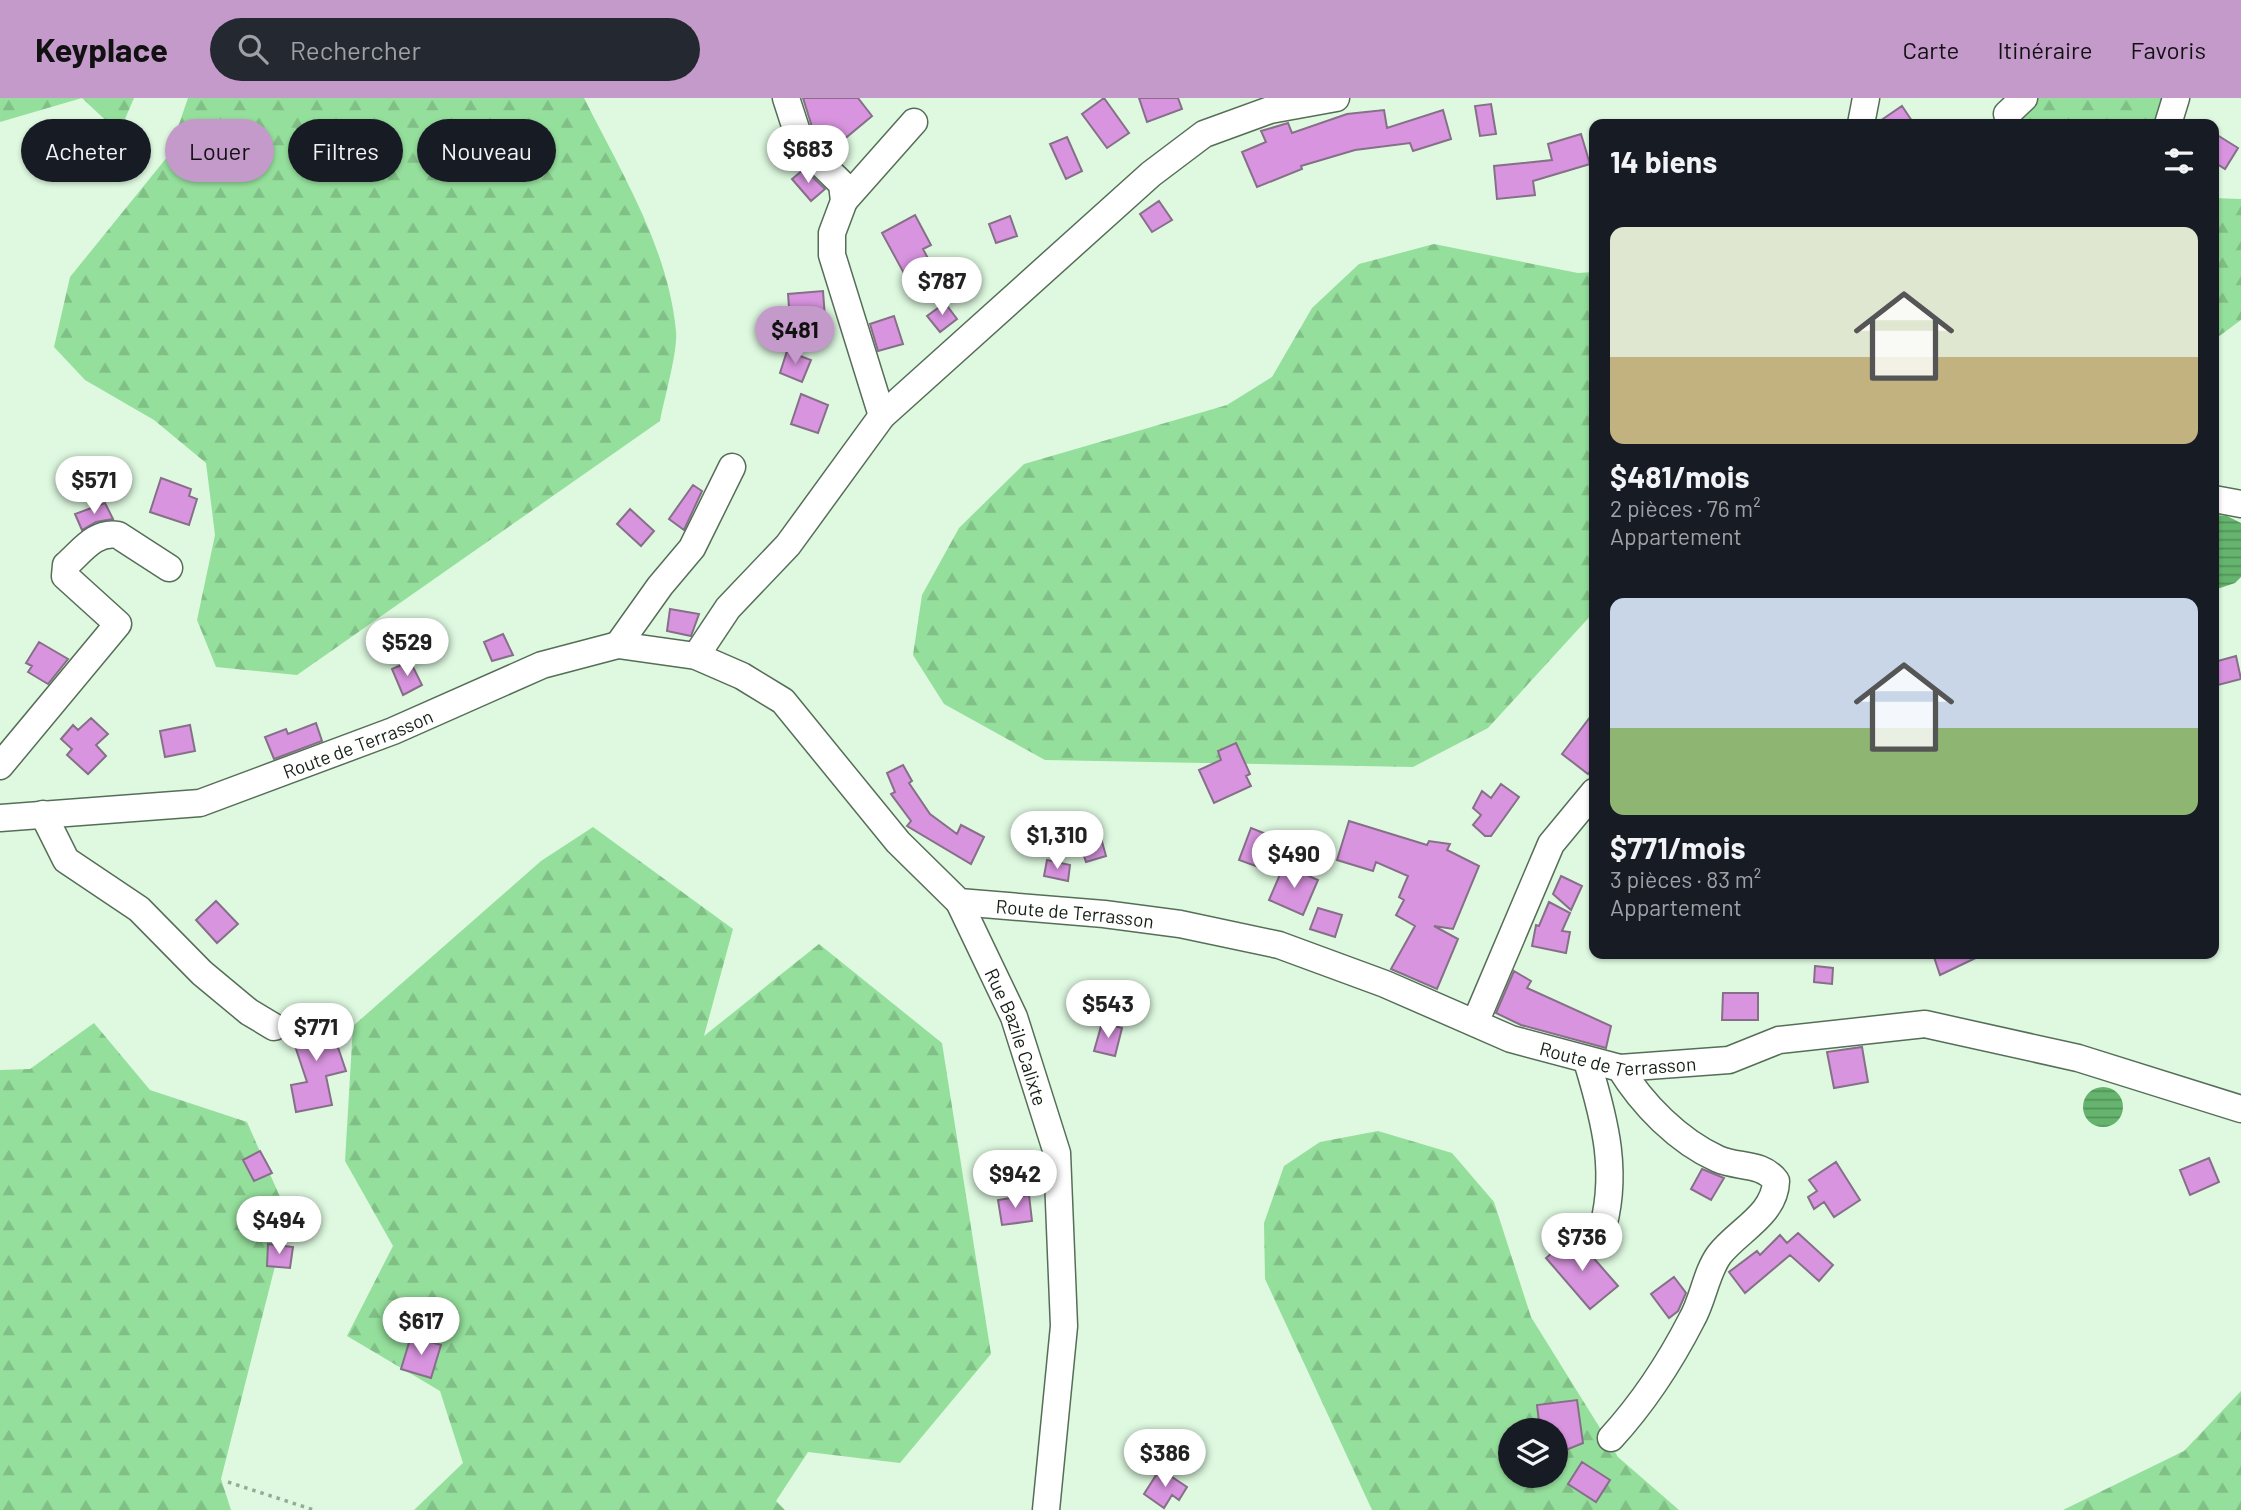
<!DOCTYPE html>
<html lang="fr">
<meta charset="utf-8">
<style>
:root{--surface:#171b24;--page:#242831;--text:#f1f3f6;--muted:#9ea1a6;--accent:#c49acb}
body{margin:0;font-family:Barlow,sans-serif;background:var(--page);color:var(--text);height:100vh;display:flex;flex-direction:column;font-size:26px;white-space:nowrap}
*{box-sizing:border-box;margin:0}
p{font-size:23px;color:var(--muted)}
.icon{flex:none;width:38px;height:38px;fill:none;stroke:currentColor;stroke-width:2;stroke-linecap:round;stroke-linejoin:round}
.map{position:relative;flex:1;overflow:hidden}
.panel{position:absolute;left:1589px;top:21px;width:630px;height:840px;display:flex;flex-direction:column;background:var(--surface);border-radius:14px;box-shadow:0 2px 5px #0004}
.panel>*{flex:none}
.hud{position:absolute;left:21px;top:21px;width:665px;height:63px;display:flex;gap:14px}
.fabs{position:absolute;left:1498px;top:1320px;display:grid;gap:14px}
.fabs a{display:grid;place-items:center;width:70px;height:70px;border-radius:50%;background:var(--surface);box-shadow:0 2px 5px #0004;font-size:35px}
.price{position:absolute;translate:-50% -60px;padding:0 16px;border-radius:24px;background:#fff;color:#222;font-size:23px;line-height:46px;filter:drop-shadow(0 2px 4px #0008)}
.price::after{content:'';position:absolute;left:50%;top:42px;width:21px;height:16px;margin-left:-10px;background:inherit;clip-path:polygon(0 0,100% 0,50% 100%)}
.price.current{background:var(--accent);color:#111}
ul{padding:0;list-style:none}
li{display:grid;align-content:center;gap:14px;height:371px;padding:0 21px}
li span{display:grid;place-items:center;height:217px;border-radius:14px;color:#555}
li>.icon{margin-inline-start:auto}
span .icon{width:126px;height:126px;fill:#fffc;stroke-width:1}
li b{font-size:30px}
h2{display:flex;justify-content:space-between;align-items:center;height:84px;padding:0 21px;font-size:30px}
.pill{padding:0 24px;border-radius:32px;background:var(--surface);box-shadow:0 2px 5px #0004;font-size:24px;line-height:63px}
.pill.current{background:var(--accent);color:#111}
header{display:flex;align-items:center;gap:42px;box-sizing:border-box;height:98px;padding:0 35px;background:var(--accent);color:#111}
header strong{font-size:33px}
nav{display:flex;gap:38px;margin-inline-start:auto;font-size:24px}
.search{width:490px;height:63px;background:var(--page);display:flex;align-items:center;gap:18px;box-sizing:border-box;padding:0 24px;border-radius:38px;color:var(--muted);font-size:26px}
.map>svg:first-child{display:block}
.forest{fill:url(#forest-firs);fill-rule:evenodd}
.water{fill:url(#water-rules)}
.building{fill:#d994e0;stroke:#867088;stroke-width:2}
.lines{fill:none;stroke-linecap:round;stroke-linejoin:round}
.minor-casing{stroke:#566e58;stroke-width:29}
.path{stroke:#95aa97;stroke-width:3.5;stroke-dasharray:3.5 5;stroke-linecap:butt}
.minor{stroke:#fff;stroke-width:26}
.labels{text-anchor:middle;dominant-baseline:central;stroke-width:7;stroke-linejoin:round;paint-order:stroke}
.street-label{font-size:19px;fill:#141e15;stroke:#fff}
</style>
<header>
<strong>Keyplace</strong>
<div class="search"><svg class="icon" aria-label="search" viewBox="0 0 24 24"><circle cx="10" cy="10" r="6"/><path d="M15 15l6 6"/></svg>Rechercher</div>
<nav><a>Carte</a><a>Itinéraire</a><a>Favoris</a></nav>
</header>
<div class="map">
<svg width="2241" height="1412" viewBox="0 0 2241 1412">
<defs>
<pattern id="forest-firs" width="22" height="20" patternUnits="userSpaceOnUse" patternTransform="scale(1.75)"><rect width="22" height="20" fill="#95df9c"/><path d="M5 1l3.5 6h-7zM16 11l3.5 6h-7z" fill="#80bf86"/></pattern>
<pattern id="water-rules" width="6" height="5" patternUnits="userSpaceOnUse" patternTransform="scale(1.75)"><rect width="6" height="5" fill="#65b46e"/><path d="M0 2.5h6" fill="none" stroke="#529259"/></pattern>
</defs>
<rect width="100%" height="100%" fill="#def9e0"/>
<path class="forest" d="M0,0H82L0,24Z
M82,0H134L119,35Z
M188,0H584C621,74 668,149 676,233C678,254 664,301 660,323L297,577L216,569L197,522L215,437L206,365L154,322L85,282L54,249L70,179L168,58Z
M2033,0H2167L2152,26H2008Z
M2214,100L2241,101V222L2214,242Z
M1434,146L1578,175L1594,174V514L1488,630L1413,669L1045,662L944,606L913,557L922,497L959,430L1024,366L1227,307L1272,279L1312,210L1359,166Z
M593,729L733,831L704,938L819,846L942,945L991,1256L900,1365L808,1354L776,1403L785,1412H414L463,1365L440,1293L347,1238L393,1148L345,1063L353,928L541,763Z
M94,925L150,992L247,1024L288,1117L221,1381L231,1412H0V972L30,971Z
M1378,1033L1452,1055L1494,1104L1531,1219L1618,1359L1679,1412H1372L1265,1181L1264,1125L1284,1068L1320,1044ZM1510,1332H1556V1377H1510Z
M2241,1293V1412H2063L2184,1353Z"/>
<path class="water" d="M2214,417L2227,418L2241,425V479L2235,485L2214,492Z
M2083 1009a20 20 0 1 1 40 0a20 20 0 1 1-40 0Z"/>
<path class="building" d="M803,0H858L872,18L830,53L813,32Z
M1104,0L1129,35L1107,50L1082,16Z
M1139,0H1178L1182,11L1147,24Z
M1491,6L1496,36L1480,38L1475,8Z
M1902,8L1914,26H1877V25Z
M1384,12L1387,30L1443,12L1451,41L1413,53L1410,45L1355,52L1301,68L1302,71L1257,89L1242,54L1266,44L1261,33L1288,25L1292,35L1347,16Z
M2214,35L2238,50L2225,71L2214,64Z
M1581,36L1590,66L1533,83L1535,97L1497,101L1494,68L1552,62L1548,46Z
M1067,39L1082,73L1066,81L1050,46Z
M804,71L825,91L811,103L792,81Z
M1159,103L1172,122L1152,134L1140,116Z
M915,117L931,147L923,151L931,166L906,179L882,135Z
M1010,118L1017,138L996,145L989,126Z
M823,193L826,233L791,236L788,196Z
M945,205L957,221L940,234L927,218Z
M894,218L903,246L878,253L870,226Z
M787,253L811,262L802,284L780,275Z
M801,296L828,307L818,335L791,326Z
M161,380L191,391L189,398L197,401L189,427L150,414Z
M693,387L702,393L684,432L669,421Z
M105,405L113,421L96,424L82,432L75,416Z
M630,411L654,433L641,448L617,426Z
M670,511L699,516L691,538L667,533Z
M503,536L513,557L492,563L484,544Z
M39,544L68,561L48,586L28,574L32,568L26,565Z
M2236,558L2241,581L2214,588V564Z
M410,563L422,587L403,597L392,571Z
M1594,614V668L1588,676L1562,656Z
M91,620L108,636L96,647L106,658L88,676L67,657L72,651L61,641L73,627L78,632Z
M316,625L322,643L274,661L265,639L286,631L288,636Z
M190,627L195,653L165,659L160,633Z
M1236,645L1250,676L1246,678L1251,688L1214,705L1199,672L1221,662L1218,653Z
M903,667L912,683L909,685L930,716L957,736L961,727L984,739L971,766L907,728L911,723L891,696L895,694L887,675Z
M1501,686L1519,699L1491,738H1485L1473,727L1481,717L1473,710L1482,693L1491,700Z
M1349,723L1427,747L1429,743L1450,746L1447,752L1479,768L1453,831L1434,828L1458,841L1437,891L1391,871L1415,828L1396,817L1404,802L1399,799L1408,778L1376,764L1373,773L1337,762Z
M1251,730L1286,744L1275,775L1239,762Z
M1101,740L1106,758L1086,764L1080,746Z
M1047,762L1070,767L1068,783L1044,778Z
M1284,767L1318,782L1303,817L1269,802Z
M1561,778L1582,788L1571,812L1553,796Z
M216,803L238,826L217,845L196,822Z
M1549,804L1570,815L1562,833L1570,834L1566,855L1532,848L1536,827L1539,828Z
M1318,810L1342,817L1335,839L1310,831Z
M1933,856H1984L1940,877Z
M1815,868L1833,870L1832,886L1814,884Z
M1514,873L1531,883L1527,890L1611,928L1606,950L1521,927L1496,915Z
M1723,895H1758V922H1722Z
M326,914L346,973L326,978L332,1007L296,1014L291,987L307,984L295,948L302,946L295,925Z
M1102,925L1122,930L1115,958L1094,953Z
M1862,949L1868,984L1834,990L1827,954Z
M260,1053L272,1075L254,1083L243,1062Z
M2209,1060L2219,1084L2190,1097L2180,1072Z
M1836,1064L1860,1102L1834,1119L1824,1104L1814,1111L1808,1099L1817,1093L1809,1082Z
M1702,1071L1724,1080L1711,1102L1691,1091Z
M1029,1097L1032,1123L1002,1127L998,1102Z
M1798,1135L1833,1167L1819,1183L1790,1157L1745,1195L1729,1174L1757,1153L1760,1157L1780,1137L1787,1145Z
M1577,1141L1618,1188L1590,1211L1546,1160L1561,1147L1565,1151Z
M268,1146L293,1149L290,1170L267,1168Z
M1674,1179L1686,1195L1678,1213L1669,1220L1651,1196Z
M411,1238L441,1247L431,1280L401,1271Z
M1577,1302L1583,1345L1556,1356V1332H1540L1537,1307Z
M1582,1364L1610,1382L1596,1404L1568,1386Z
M1160,1371L1187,1389L1179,1402L1172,1397L1164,1410L1144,1396Z"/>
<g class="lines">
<g class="minor-casing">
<g id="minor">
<path d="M786,0L798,37L806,51L842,86L844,103L832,135V157L882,318"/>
<path d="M2007,16L2024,0"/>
<path d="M1861,26L1866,0"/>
<path d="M2168,26L2176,0"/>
<path d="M844,103L914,24"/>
<path d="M2214,401L2241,406"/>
<path d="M618,547L660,488L692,450L732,369"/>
<path d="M696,558L728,510L788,447L882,318L1151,76L1204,36L1270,12L1336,0"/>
<path d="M0,668L118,526L65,478L66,467C82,453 95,433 118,437L169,470"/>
<path d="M43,716L66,762L139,811L202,875L249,914L274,929"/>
<path id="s1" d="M0,720L200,705L393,633L542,567L618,547L696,558L742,578L783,603L898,744L959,804L1104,816L1180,826L1279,847L1385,886L1511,941L1620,970L1729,962L1779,942L1925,926L2078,960L2241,1011"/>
<path id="s2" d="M959,804L1014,919L1057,1055L1064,1228L1046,1412"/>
<path d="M1475,925L1551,746L1594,694"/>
<path d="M1587,963C1605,1022 1620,1078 1600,1139"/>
<path d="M1611,1340C1643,1305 1670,1264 1692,1221C1703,1202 1706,1175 1719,1157C1737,1133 1775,1117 1776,1083C1762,1064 1738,1070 1718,1061C1678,1043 1642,1006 1620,970"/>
</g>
</g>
<path class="path" d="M228,1384L314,1412"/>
<use href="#minor" class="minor"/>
</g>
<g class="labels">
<g class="street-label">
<text stroke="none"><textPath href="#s1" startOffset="369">Route de Terrasson</textPath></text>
<text stroke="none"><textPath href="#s1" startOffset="1209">Route de Terrasson</textPath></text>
<text stroke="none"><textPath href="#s2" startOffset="147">Rue Bazile Calixte</textPath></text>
<text stroke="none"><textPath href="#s1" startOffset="1776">Route de Terrasson</textPath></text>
</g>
</g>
</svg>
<div class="fabs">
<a><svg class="icon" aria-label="layers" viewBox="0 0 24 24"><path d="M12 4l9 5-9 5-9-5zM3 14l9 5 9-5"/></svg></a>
</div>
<b class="price" style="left:808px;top:87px">$683</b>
<b class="price" style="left:942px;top:219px">$787</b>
<b class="price current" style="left:795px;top:268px">$481</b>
<b class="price" style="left:94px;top:418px">$571</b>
<b class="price" style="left:407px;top:580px">$529</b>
<b class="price" style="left:1057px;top:773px">$1,310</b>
<b class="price" style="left:1294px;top:792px">$490</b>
<b class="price" style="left:1108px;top:942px">$543</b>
<b class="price" style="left:316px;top:965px">$771</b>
<b class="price" style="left:1015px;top:1112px">$942</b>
<b class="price" style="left:279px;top:1158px">$494</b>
<b class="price" style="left:1582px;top:1175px">$736</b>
<b class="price" style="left:421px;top:1259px">$617</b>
<b class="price" style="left:1165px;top:1391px">$386</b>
<div class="hud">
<a class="pill">Acheter</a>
<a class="pill current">Louer</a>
<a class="pill">Filtres</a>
<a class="pill">Nouveau</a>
</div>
<section class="panel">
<h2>14 biens<svg class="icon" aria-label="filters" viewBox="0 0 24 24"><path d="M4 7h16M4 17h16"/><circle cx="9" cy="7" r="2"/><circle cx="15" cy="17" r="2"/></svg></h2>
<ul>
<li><span style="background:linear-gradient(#dfe7d0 60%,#c2b280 0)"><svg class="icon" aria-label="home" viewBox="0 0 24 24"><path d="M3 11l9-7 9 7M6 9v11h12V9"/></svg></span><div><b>$481/mois</b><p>2 pièces · 76 m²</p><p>Appartement</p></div></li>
<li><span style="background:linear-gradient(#c9d6e8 60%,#8fb573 0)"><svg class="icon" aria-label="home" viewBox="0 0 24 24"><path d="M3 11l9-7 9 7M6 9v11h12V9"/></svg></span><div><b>$771/mois</b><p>3 pièces · 83 m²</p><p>Appartement</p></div></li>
</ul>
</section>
</div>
